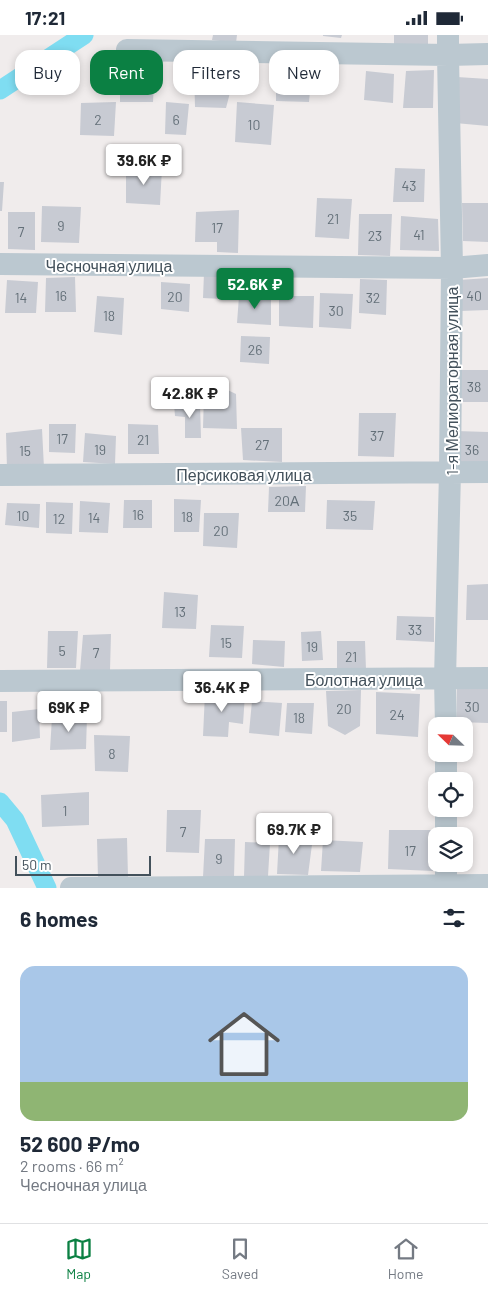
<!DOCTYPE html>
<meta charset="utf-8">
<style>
:root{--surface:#fff;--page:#f6f6f7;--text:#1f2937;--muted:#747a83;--line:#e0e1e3;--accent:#0b8043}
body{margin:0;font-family:Barlow,sans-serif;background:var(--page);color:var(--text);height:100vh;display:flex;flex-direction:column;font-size:19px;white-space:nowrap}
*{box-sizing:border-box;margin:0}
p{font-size:16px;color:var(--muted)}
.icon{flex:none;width:28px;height:28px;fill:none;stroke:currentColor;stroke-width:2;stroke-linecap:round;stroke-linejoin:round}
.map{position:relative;height:853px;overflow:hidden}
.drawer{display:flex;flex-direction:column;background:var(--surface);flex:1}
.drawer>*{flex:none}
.hud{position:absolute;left:15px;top:15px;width:459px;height:45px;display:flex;gap:10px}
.needle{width:32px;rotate:293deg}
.buttons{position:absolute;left:428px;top:682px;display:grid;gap:10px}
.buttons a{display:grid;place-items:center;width:45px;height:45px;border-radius:10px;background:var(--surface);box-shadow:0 2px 8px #0003;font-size:25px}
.scale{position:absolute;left:15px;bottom:12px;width:136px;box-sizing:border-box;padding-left:5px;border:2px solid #43515b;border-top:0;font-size:14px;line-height:18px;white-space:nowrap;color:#43515b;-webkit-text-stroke:4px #fff;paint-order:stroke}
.price{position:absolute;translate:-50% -42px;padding:0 11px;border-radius:5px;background:#fff;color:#222;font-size:16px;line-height:32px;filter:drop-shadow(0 1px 2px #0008)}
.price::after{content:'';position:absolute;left:50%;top:30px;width:15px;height:11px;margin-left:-8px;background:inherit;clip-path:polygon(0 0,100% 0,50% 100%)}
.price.current{background:var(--accent);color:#fff}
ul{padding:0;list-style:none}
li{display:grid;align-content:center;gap:10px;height:265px;padding:0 20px}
li span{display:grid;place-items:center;height:155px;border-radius:15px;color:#555}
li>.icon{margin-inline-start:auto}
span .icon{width:90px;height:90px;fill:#fffc;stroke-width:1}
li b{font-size:21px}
h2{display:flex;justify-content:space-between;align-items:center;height:60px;padding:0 20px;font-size:21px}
.tag{padding:0 18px;border-radius:15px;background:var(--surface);box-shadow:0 2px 8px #0003;font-size:18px;line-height:45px}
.tag.current{background:var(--accent);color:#fff}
.status{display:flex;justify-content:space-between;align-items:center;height:35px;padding:0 25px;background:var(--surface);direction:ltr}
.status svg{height:14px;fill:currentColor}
.tabs{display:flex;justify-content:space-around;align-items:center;height:70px;border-top:1px solid var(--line);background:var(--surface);font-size:14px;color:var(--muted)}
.tabs a{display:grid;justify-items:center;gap:2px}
.tabs .current{color:var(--accent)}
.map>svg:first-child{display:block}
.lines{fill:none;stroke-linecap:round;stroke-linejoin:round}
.canal{stroke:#7fddf2;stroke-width:19}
.building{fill:#c8cbd3}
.minor{stroke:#bbc8d0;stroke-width:22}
.labels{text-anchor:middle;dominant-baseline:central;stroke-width:4;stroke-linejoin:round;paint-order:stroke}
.number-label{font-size:14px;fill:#647079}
.street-label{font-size:16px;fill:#43515b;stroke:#fff}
</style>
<div class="status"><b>17:21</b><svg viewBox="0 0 49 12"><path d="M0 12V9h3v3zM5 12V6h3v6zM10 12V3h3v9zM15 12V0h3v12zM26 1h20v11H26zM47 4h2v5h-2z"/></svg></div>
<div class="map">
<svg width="488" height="853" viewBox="0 0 488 853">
<rect width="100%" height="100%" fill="#f0ecec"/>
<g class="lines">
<path class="canal" d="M0,55L84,0
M0,767L15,785L47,853"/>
</g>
<path class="building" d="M213,0H237L236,8L212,5Z
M323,0H342L341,3L323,1Z
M394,0H428V11L394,10Z
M155,31L153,67H120V33Z
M194,33L225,34L232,50L226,73L195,72Z
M312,35L309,67L276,66V36Z
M434,35L433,73H403L406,36Z
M366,36L394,39L393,68L364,65Z
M457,42L488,44V91L455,88Z
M116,67L114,101L80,100L81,68Z
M166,67L189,69L186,100L165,99Z
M237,67L274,70L271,110L235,107Z
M126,132L162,133L160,170L126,168Z
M395,133L425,134L424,167H393Z
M0,147H4L2,176H0Z
M317,163L352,164L349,204L315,202Z
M462,168H488V207L463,206Z
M42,171L81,172L79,208L41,207Z
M239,175L238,218L217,217V207H195L196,177Z
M8,177H35V215L8,214Z
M359,179H392L390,221L358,220Z
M401,181L438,184L439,216L400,215Z
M204,238H224L222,264L203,263Z
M75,242L76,277H45L46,243Z
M488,243V275L460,276L459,245Z
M360,244L387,245L386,280L359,278Z
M7,245L38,247L36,278H5Z
M161,247L190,249L189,277L161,274Z
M320,258L353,259L351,294L319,292Z
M271,260V290L237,288L239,261Z
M97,261L124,263L122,300L94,297Z
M279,261H314L313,293L279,291Z
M241,301L270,302L269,329L240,327Z
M460,335H488V367H460Z
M219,351L236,359L237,394L203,393L204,359Z
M200,368L201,403H185V382L175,381L174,369Z
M359,378H396L394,422L358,421Z
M49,389H76L75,418L49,417Z
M128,389L158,390L159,419H128Z
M241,393H282V427L243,425Z
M42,394L44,433L7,434L6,398Z
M456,396L488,397V431L457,432Z
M85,398L116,401L115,429L83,427Z
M306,451L305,477H268L269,452Z
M174,464L201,465L199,497H174Z
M124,465H152V493H123Z
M327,465L375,466L373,495L326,494Z
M80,466L110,468L108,498L79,497Z
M46,467L73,468L72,499L46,498Z
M7,468L40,469L39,493L5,490Z
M204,478H239L237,513L203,511Z
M488,549V585H466L467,550Z
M164,557L198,560L196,594L162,593Z
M397,581L434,582V607L396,605Z
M211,590L244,591L242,623L209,622Z
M48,596H78L76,633H47Z
M321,596L323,625L302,626L301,597Z
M111,599L110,635L80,636L83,600Z
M253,605L285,606L284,632L252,629Z
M337,606H365L366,635H337Z
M457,654H488V688L457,687Z
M361,655L360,691L345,700L328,691L326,656Z
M376,657L420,659L418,702L376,699Z
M205,658L245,659L243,689L229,687L228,702L203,701Z
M0,666H7V697H0Z
M252,666L282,668L279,701L249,698Z
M287,668H314L312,699L285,697Z
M39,674L40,703L12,707V677Z
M87,681L86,714L50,715L52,682Z
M94,700L130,701L128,737L95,736Z
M89,757V790L42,792L41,760Z
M167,775H201L199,818L166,817Z
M389,795H431L433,836L388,834Z
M279,802H313L308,840L277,839Z
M127,803L128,842L98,844L97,804Z
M205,804H235L234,842H203Z
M323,805L363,807L360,837L321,836Z
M245,807L270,808L268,841L244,842Z"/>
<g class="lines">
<path class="minor" d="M127,15L448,20L488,19
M0,229L452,233L488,230
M0,440L488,437
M0,646L488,643
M446,691L445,644L450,437L452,233L448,20V0
M446,719V746
M446,774V801
M446,829V853
M71,853L488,850"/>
</g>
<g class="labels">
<g class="number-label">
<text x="98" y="84">2</text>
<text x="176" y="84">6</text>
<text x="254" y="89">10</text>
<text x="409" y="150">43</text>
<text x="333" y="183">21</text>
<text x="61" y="190">9</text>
<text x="217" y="192">17</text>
<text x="21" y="196">7</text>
<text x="419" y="199">41</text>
<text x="375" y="200">23</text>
<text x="61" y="260">16</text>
<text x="474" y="260">40</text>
<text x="175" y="261">20</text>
<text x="21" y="262">14</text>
<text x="373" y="262">32</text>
<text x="336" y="275">30</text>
<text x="109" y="280">18</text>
<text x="255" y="314">26</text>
<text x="474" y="351">38</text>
<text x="377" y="400">37</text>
<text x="62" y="403">17</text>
<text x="143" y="404">21</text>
<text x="262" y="409">27</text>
<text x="100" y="414">19</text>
<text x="472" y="414">36</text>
<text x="25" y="415">15</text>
<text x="287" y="465">20А</text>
<text x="138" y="479">16</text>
<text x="23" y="480">10</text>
<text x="350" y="480">35</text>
<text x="187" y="481">18</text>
<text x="94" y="482">14</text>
<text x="59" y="483">12</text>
<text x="221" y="495">20</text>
<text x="180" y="576">13</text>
<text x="415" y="594">33</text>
<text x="226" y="607">15</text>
<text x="312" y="611">19</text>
<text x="62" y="615">5</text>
<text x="96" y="617">7</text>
<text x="351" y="621">21</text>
<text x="472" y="671">30</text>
<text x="344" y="673">20</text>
<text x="397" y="679">24</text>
<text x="299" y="682">18</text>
<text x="112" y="718">8</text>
<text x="65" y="775">1</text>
<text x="183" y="796">7</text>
<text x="410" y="815">17</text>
<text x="219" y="823">9</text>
</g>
<g class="street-label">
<text x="109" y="230">Чесночная улица</text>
<text transform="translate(451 346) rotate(-90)">1-я Мелиораторная улица</text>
<text x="244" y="439">Персиковая улица</text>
<text x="364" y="644">Болотная улица</text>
</g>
</g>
</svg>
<div class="buttons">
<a><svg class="needle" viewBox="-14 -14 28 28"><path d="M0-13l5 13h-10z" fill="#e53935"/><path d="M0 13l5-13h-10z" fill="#747a83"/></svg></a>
<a><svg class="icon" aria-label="locate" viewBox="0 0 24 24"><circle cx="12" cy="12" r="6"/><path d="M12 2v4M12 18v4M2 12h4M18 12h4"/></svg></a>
<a><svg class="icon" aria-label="layers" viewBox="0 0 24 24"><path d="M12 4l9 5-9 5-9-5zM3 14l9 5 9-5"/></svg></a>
</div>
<div class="scale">50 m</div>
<b class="price" style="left:144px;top:151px">39.6K ₽</b>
<b class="price current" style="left:255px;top:275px">52.6K ₽</b>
<b class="price" style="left:190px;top:384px">42.8K ₽</b>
<b class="price" style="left:222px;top:678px">36.4K ₽</b>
<b class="price" style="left:69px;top:698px">69K ₽</b>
<b class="price" style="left:294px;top:820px">69.7K ₽</b>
<div class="hud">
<a class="tag">Buy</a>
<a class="tag current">Rent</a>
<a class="tag">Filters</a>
<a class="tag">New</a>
</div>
</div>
<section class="drawer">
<h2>6 homes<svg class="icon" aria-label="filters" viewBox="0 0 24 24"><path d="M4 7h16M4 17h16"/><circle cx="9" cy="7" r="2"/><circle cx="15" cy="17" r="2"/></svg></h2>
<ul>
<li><span style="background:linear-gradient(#a9c7e8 75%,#8fb573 0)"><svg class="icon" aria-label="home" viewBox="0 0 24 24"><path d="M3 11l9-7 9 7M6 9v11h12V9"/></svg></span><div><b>52 600 ₽/mo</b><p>2 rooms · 66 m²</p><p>Чесночная улица</p></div></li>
</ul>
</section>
<nav class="tabs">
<a class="current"><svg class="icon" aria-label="map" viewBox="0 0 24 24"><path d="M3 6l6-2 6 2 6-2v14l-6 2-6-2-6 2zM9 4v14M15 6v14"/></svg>Map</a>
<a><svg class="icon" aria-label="saved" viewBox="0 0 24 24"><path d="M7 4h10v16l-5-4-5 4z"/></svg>Saved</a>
<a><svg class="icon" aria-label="home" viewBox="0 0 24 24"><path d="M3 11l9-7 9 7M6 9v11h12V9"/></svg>Home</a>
</nav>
